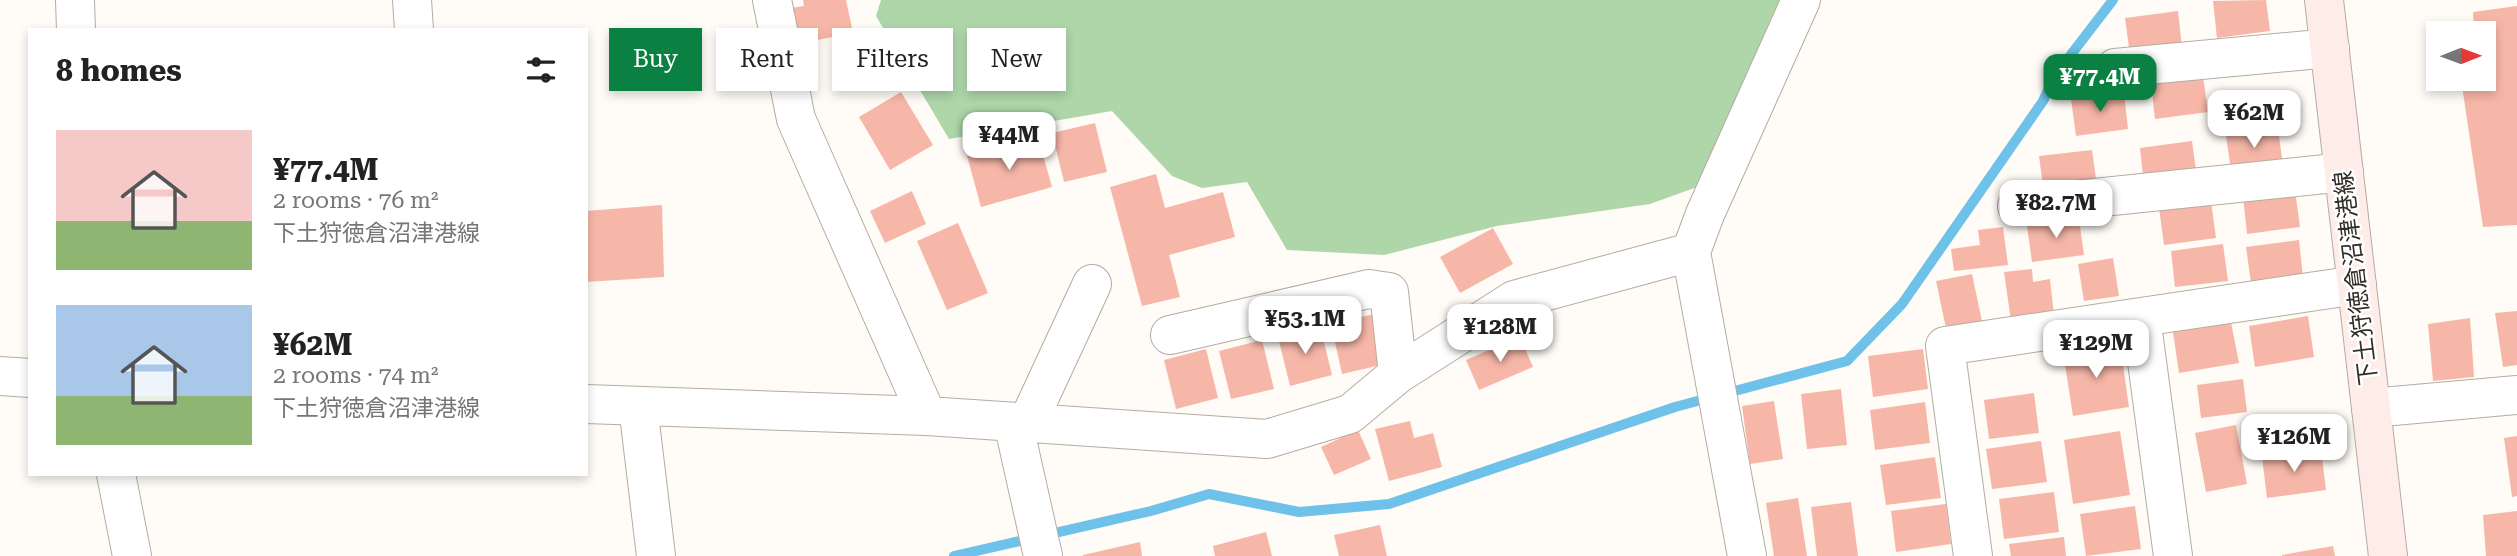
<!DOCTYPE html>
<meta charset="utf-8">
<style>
:root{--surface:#fff;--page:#f2f2f2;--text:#222;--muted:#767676;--accent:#0b8043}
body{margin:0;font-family:"Roboto Serif","Noto Sans JP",serif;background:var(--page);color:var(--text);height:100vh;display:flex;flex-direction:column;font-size:26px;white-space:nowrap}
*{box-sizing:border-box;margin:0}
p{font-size:23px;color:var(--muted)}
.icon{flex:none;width:38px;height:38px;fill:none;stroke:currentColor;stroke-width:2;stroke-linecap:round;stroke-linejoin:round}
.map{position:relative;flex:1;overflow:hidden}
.sheet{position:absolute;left:28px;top:28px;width:560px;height:448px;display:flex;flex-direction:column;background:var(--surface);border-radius:0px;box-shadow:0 4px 10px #0003}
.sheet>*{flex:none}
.top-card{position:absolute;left:609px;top:28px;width:665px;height:63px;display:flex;gap:14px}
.needle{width:46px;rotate:89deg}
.controls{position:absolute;left:2426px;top:21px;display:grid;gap:14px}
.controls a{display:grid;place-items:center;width:70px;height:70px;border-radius:0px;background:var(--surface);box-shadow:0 4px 10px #0003;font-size:35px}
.price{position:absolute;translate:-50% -60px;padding:0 16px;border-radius:14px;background:#fff;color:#222;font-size:23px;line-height:46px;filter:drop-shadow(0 2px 4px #0008)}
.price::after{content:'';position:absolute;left:50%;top:42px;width:21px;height:16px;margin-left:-10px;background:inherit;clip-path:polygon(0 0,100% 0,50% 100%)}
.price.selected{background:var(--accent);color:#fff}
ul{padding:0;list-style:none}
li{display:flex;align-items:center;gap:21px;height:175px;padding:0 28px}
li span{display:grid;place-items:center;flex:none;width:196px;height:140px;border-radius:0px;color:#555}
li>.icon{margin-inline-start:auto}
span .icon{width:84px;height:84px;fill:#fffc;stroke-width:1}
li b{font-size:30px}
h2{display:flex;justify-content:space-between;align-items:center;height:84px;padding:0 28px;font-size:30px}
.pill{padding:0 24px;border-radius:0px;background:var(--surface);box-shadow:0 4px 10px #0003;font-size:24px;line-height:63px}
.pill.selected{background:var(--accent);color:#fff}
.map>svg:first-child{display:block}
.green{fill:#aed6a9}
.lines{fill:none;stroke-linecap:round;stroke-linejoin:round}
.stream{stroke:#6ec1e8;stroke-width:10}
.building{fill:#f7b7a8}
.street-casing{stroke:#b5aca1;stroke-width:40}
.secondary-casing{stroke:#b5aca1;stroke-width:40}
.street{stroke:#fff;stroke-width:38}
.secondary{stroke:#feece8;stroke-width:38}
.labels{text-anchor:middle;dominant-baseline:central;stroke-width:5;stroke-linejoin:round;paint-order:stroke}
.street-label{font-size:24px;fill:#312e29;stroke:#fff}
</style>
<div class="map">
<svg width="2517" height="556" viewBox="0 0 2517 556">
<rect width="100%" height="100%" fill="#fffbf6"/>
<path class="green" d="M881,0H1801L1722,178L1650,204L1497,226L1384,255L1287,250L1247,182L1202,188L1172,176L1112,111L949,139L876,16Z"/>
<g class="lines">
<path class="stream" d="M954,556L1151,511L1209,494L1299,512L1389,504L1675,407L1847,361L1902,304L2043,101L2056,74L2113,0"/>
</g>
<path class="building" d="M803,0H846L853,33L797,44L790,8L804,6Z
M2266,0L2270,31L2217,38L2213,1Z
M2517,6V225L2483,227L2461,79H2483V33H2474L2473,12Z
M2178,11L2182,48L2130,55L2125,18Z
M2203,76L2208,112L2155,119L2151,83Z
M901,92L933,145L890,170L859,117Z
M2124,92L2128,129L2076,136L2071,99Z
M1095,123L1107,172L1064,182L1052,133Z
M2278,129L2283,165L2231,172L2226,135Z
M1038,137L1052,187L981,207L967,156Z
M2192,141L2197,178L2144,184L2140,148Z
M2092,150L2097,186L2044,193L2039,156Z
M1156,174L1165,208L1223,192L1235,237L1169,255L1180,297L1142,306L1110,187Z
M2295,190L2300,227L2247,234L2243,197Z
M912,191L926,224L885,243L870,211Z
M2211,201L2216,238L2164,245L2159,208Z
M662,205L664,277L586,282V211Z
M2079,219L2084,255L2032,262L2027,226Z
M958,223L988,293L947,310L917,241Z
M2003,227L2008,265L1954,271L1951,249L1980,245L1978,230Z
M1493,228L1513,264L1460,293L1440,257Z
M2299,240L2303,277L2251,283L2246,247Z
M2223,244L2228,281L2175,287L2171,251Z
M2113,258L2119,296L2084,301L2078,264Z
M2032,269L2033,282L2050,279L2054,315L2011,321L2004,272Z
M1972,274L1983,326L1947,333L1936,281Z
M2517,311V365L2503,367L2495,313Z
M1383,312L1394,362L1342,374L1331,324Z
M2308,316L2314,357L2255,367L2249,326Z
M2470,318L2474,377L2433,381L2428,324Z
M2231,322L2239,363L2179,373L2173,332Z
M1320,326L1332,375L1290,386L1278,337Z
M1520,337L1533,367L1479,390L1466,360Z
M1262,340L1274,389L1231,399L1219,351Z
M2120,344L2129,407L2073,416L2063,352Z
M1206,349L1218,398L1176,409L1164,360Z
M1923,349L1928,389L1873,397L1868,356Z
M2243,379L2247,412L2201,418L2197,385Z
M1841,389L1847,445L1807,449L1801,394Z
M2034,393L2039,433L1989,439L1984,400Z
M1774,401L1783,459L1750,464L1742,406Z
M1925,402L1930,443L1875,450L1870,410Z
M1410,421L1414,438L1433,433L1442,467L1389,481L1375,429Z
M2236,425L2247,484L2206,492L2195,433Z
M1358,430L1371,459L1334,475L1321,447Z
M2120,431L2130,495L2073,504L2064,440Z
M2517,436V496L2512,497L2504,438Z
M2041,441L2047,482L1992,489L1986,449Z
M2321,449L2326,490L2267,498L2262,457Z
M1935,457L1941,498L1886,505L1880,465Z
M2054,492L2059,532L2004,539L1999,499Z
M1798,498L1807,556H1774L1766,503Z
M1851,502L1858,556H1817L1811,507Z
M1946,504L1951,544L1896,552L1891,511Z
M2135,506L2141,549L2086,556L2080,514Z
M2517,511V556H2486L2483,515Z
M1380,525L1387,556H1339L1334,535Z
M1266,532L1272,556H1215L1213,546Z
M2064,537L2066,556H2011L2009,544Z
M1140,542L1142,556H1083V555Z
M2333,546L2335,556H2282V555Z"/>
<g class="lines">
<g class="street-casing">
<path id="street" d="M75,0L76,30
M412,0L414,30
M772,0L796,119L927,416
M2115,68L2330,48
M2017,206L2344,172
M1691,252L1747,556
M2141,317L2173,556
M1170,335L1369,289L1389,292L1398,374
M0,376L30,378
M586,404L927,416L1267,439L1350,414L1398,374L1514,300L1691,252L1705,214L1801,0
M638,406L656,556
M2371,408L2517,395
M1013,422L1043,556
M1028,422L1092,284
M116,474L132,556
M1973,556L1945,346L2357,285"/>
</g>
<g class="secondary-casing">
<path id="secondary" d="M2324,0L2388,556"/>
</g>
<use href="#street" class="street"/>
<use href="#secondary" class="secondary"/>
</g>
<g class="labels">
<g class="street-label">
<text transform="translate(2356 278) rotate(-97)">下土狩徳倉沼津港線</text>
</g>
</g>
</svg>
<div class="controls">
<a><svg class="needle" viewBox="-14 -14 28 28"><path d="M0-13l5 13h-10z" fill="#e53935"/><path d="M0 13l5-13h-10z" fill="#767676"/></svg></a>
</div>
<b class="price selected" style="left:2100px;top:114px">¥77.4M</b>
<b class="price" style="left:2254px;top:150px">¥62M</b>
<b class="price" style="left:1009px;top:172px">¥44M</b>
<b class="price" style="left:2056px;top:240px">¥82.7M</b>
<b class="price" style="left:1305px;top:356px">¥53.1M</b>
<b class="price" style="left:1500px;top:364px">¥128M</b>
<b class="price" style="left:2096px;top:380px">¥129M</b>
<b class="price" style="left:2294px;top:474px">¥126M</b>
<div class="top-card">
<a class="pill selected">Buy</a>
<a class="pill">Rent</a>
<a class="pill">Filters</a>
<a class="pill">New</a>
</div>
<section class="sheet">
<h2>8 homes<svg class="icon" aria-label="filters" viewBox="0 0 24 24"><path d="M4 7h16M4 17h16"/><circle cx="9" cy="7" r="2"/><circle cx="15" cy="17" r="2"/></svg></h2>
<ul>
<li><span style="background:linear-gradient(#f6c9c9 65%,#8fb573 0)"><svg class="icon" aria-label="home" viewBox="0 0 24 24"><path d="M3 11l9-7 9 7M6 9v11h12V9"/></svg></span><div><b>¥77.4M</b><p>2 rooms · 76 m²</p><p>下土狩徳倉沼津港線</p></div></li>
<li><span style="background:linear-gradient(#a9c7e8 65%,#8fb573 0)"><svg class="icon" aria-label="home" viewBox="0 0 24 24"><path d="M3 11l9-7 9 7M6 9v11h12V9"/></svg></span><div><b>¥62M</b><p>2 rooms · 74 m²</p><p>下土狩徳倉沼津港線</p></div></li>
</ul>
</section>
</div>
